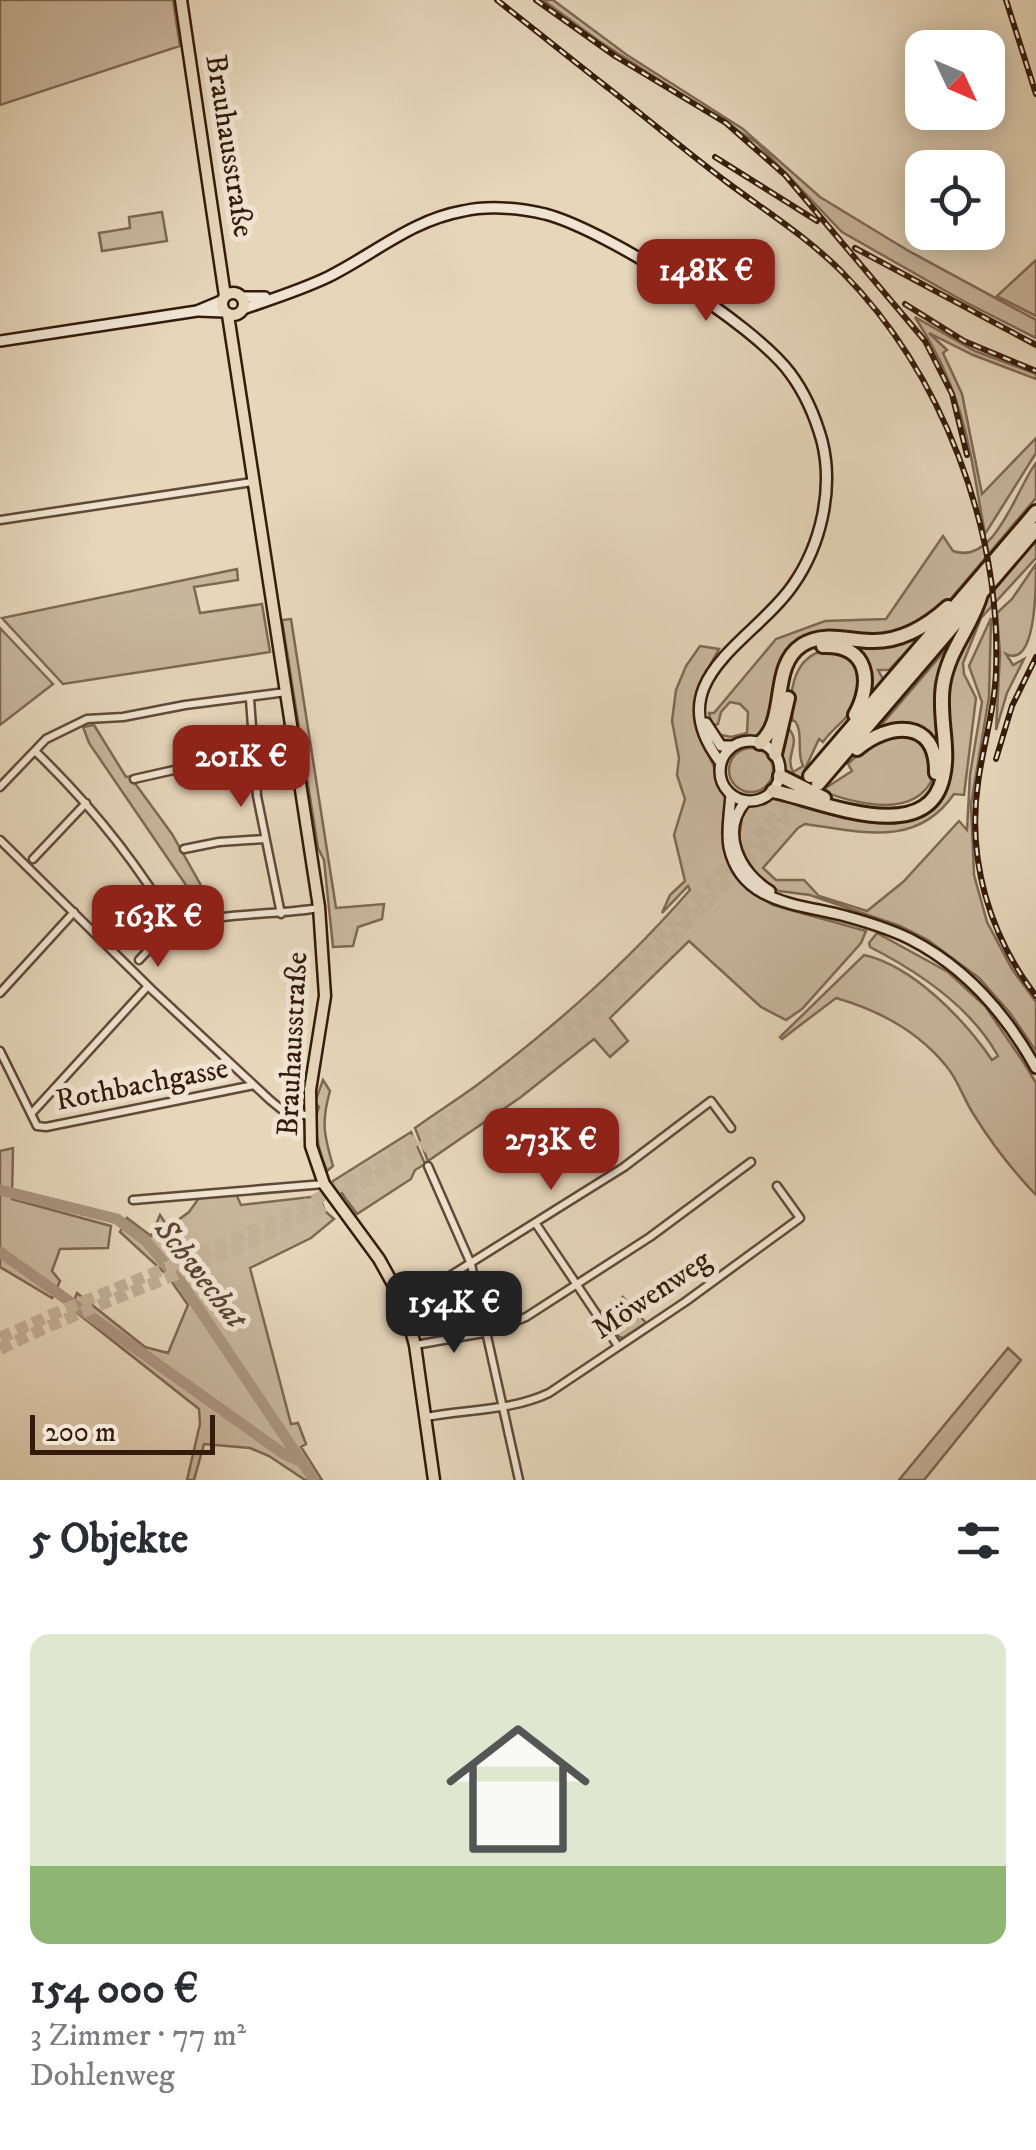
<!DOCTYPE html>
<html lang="de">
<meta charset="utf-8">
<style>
:root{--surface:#fff;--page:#f2f2f3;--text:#2b2b33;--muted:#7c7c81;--line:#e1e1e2;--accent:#8f2418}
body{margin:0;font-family:"IM FELL DW Pica",serif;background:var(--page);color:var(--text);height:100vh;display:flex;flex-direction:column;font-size:38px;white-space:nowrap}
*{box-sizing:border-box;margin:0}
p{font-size:32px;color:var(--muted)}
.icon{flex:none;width:55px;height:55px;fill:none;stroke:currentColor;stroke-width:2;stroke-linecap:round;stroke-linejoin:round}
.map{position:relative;height:1480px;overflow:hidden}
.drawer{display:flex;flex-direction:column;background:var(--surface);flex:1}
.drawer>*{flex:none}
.needle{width:65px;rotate:134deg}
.controls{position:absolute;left:905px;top:30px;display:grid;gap:20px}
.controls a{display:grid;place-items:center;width:100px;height:100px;border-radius:20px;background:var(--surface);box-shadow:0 5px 25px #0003;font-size:50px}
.scale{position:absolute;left:30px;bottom:25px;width:185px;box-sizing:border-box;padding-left:10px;border:5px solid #351b0a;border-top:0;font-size:28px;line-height:35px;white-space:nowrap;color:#351b0a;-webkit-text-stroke:8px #efe4d2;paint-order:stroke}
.price{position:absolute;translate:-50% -85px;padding:0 22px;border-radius:20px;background:var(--accent);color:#fff;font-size:32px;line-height:65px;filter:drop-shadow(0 2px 5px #0008)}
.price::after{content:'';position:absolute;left:50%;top:60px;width:30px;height:22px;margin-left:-15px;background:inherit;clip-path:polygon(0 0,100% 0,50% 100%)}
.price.selected{background:#222;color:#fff}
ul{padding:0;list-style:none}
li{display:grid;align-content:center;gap:20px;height:530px;padding:0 30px}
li+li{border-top:2px solid var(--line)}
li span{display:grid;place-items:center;height:310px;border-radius:20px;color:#555}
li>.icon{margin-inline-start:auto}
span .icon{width:180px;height:180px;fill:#fffc;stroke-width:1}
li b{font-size:42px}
h2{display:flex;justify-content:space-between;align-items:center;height:120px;padding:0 30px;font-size:42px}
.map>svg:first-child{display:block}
.green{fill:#c8b69c;stroke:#7e6853;stroke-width:2.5}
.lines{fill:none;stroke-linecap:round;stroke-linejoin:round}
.river{stroke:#aa967e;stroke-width:11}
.highway-tunnel{stroke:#c3b197;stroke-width:12;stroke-dasharray:12 6;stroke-linecap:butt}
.street-casing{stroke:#614a36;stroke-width:11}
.secondary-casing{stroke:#351b0a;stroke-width:14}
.primary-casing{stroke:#351b0a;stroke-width:15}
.highway-casing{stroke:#351b0a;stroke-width:18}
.street{stroke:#efe4d2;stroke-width:6}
.secondary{stroke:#efe4d2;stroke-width:9}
.primary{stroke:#e6d6ba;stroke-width:10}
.highway{stroke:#e6d6ba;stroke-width:12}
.rail-casing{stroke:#351b0a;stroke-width:6}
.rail{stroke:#efe4d2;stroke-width:2.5;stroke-dasharray:8;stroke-linecap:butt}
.labels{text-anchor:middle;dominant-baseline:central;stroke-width:10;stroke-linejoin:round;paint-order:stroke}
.street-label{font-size:30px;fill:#351b0a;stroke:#efe4d2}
.water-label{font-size:32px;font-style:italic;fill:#5e4633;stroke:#efe4d2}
</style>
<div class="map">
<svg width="1036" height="1480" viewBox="0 0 1036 1480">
<rect width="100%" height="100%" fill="#e6d6ba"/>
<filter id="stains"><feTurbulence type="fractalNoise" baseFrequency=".002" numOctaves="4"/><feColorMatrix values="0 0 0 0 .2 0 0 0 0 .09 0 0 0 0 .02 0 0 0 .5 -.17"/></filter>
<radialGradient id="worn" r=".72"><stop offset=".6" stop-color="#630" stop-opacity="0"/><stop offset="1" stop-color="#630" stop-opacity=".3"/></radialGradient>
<path class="green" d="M0,0H173L180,46L0,105Z
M543,0H553L627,55L743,129L820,197L907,250L1036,320V338L965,302L842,232L757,143L599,41Z
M162,212L167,241L102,251L99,233L130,228L129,217Z
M1036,260V316L997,296Z
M915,317L975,351L1036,374V379L973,355L929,333L947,350L943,353L962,394L982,494L1036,438V453L985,534C969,447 965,394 915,317Z
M1036,463V498L943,608L928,620L891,637L828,635L792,651L776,712L759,737L728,743L719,738L722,735L731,737L747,733L748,712L740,704L730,702L721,712L718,724L712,726L709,713H714L776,639L825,621L886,619L943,536L953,551C995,566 1016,489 1036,463Z
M1036,541V558L981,618L963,663L964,674L976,698L964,795L954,794C917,848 862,832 805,824L798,828L763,868L776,880H804L819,896L867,911L903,882L959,821L967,830L970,775L982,702L969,666L991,618L989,697L971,804L974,875L987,922L1012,969L1036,1002V1051L1010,1013L979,978L928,940L900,926L810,895L779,891L763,881L748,865L739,838L742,818L748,807L775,796C820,800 863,834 910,820C926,815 943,800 948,784C952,767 947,747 947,730C948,705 949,670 959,647C975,608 1008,571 1036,541Z
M1036,564C1036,588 1036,669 1006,654L1013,665L1024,659L1007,693L996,730L1000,654L997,613L1012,599Z
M237,569L238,580L194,587L200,613L262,604L270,652L63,684L2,618Z
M291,619L336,908L384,904L382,919L358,927L353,946L333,947L324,860L318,848L282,620Z
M0,628L53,684L0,725Z
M925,631L889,670H878L883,679L869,699C876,672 866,659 846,643Z
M700,646L719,649L699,685L696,726L726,794L722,833L730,867L747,889L773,905L866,931L861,943L802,1009L786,1020L761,1007L689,941L610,1018L628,1041L610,1057L594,1039L521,1097L428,1161L415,1128C438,1111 462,1097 485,1079C559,1023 629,960 690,890L688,886L662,913L670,895L685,881L674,835L685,799L677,775L679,758L672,721L676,690L686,666Z
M948,647L936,694L938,748C925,726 902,720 878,729Z
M825,650C860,653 872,685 850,713C841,724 831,730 823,742L819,739L804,771L824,789L852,771L848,764L866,747L902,731L926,744L934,776C911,831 823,794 787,775L781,753L789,729C802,744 784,754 793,772L803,766C797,753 802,740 798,727C793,714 793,728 792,714C789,686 796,657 825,650Z
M94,725L126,777L133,776L134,782L172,834L216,912L205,913L89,743L83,727Z
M729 770a22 22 0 1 1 44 0a22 22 0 1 1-44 0Z
M877,933L948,972L985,1006L1024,1063L1036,1083V1195C1012,1170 992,1144 974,1115C964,1100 958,1080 947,1067C919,1032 878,1010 836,998L782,1039L780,1037L864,955C913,966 964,1019 992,1060L998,1056C971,1007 919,972 870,947L869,943Z
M323,1080L330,1091C321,1122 324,1135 333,1166L327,1171C320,1154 311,1125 319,1107L315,1102Z
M411,1132L425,1164L415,1170L411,1179L357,1214L333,1181Z
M13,1148L12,1199L111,1226L108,1248L60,1249L52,1271L60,1281L52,1298L0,1267V1151Z
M236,1194L241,1205L319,1196L325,1211L334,1219L311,1238L250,1268L291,1424L298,1423L306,1444L301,1447L322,1480H305L269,1456L250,1448L204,1444L194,1480H187L200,1424L199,1409L71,1308L77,1293L145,1347L168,1353L188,1305L167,1275L120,1232L127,1218L151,1236L160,1215L170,1230V1226L189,1212L199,1198Z
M623,1297L646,1323L623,1338L619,1337L602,1311Z
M1008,1348L1021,1360L924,1480H899Z"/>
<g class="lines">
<path class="river" d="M0,1190L117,1219L146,1241L183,1285L314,1480
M0,1252L284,1454L304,1463"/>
<path class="highway-tunnel" d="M0,1338C101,1291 208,1256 307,1204C507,1099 649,955 798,789
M0,1349C102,1299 211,1266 311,1213C514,1107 659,959 811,792"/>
<g class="street-casing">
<path id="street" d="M0,520L252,482
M250,699L257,796L281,914
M35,751C89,803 138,864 176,929
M134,779L205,763L254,767
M0,787L46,739L87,719L123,717L185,705L286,692
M0,840L151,989L270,1100L281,1109L309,1116
M184,849L219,842L264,839
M33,859L86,803
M139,960C150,948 161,936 176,929C215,911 274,916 318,908
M0,993L74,912
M0,1051L37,1126L46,1127L254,1085
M31,1114L148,986
M428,1166L471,1264L519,1480
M133,1200L324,1184
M536,1224L618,1346
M405,1304L624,1167L711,1101L731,1128
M415,1345L489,1332L526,1317L650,1237L751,1162
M426,1417C467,1409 511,1411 549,1393L685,1302L800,1218L777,1186"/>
</g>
<g class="secondary-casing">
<path id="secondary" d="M241,297H265
M243,309C272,299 301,290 328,277C374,254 412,220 463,211C490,205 518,208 545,214C604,229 754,324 790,373C805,393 815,416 822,441C834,489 821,545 793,585C754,642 656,680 721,763
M199,311L224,312
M0,341L197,311L221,301
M706,723L721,746H733
M720 771a30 30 0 1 1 60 0a30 30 0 1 1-60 0Z
M731,794C730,811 726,831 729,847C741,904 800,904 845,916C867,922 890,929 910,939C965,967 1006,1014 1036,1068
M746,801C719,832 740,873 770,891"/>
</g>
<g class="primary-casing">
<path id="primary" d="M181,0L225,296
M222 304a11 11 0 1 1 22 0a11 11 0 1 1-22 0Z
M228,315L319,907L325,996L310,1090L311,1146L324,1184L379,1259L404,1304L415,1345L434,1480"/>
</g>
<g class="highway-casing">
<path id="highway" d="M823,646C869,644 873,683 855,715
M760,743C789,718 769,667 802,645C824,631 848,641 871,641C901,642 926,627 948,607
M857,749C889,722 937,718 936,773
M775,754L788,698
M780,776L824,798
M810,776L1036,512
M818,784L1036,529
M773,791C816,799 927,850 943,777C950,747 938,716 943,685C949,648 972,627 981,594"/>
</g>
<use href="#street" class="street"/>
<use href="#secondary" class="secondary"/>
<use href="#primary" class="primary"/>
<use href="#highway" class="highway"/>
<g class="rail-casing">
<path id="rail" d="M497,0L608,88
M536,0L615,56L726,123L785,175L925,341L952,394L967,455
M1006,0L1036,94
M598,80C642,114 684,150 728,183C767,212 807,237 842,272C942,373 1001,528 996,671C995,709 983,745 978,783C967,859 989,935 1036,996
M715,157L817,221
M855,248L1036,345
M905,304L964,341L1036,371
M996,759L1012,706L1036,657"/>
</g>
<use href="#rail" class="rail"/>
</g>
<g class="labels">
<g class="street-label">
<text transform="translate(229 146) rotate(81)">Brauhausstraße</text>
<text transform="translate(293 1044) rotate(-87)">Brauhausstraße</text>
<text transform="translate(142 1085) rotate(-11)">Rothbachgasse</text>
<text transform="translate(652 1295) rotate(-34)">Möwenweg</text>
</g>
<g class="water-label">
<text transform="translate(200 1274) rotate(52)">Schwechat</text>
</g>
</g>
<rect width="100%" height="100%" filter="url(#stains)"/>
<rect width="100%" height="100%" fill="url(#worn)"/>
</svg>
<div class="controls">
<a><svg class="needle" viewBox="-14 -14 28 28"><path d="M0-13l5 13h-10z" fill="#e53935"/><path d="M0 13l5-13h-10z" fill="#7c7c81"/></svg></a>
<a><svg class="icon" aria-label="locate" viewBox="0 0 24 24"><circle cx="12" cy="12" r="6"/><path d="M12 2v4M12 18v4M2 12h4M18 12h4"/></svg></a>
</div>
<div class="scale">200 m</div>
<b class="price" style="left:706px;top:324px">148K €</b>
<b class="price" style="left:241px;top:810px">201K €</b>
<b class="price" style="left:158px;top:970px">163K €</b>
<b class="price" style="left:551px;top:1193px">273K €</b>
<b class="price selected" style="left:454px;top:1356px">154K €</b>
</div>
<section class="drawer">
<h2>5 Objekte<svg class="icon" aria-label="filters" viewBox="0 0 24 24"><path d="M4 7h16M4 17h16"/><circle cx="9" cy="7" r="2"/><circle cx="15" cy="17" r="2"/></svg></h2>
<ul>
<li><span style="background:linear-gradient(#dfe7d0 75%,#8fb573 0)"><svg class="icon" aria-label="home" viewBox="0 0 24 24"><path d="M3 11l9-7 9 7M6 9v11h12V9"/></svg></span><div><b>154 000 €</b><p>3 Zimmer · 77 m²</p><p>Dohlenweg</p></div></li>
</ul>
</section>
